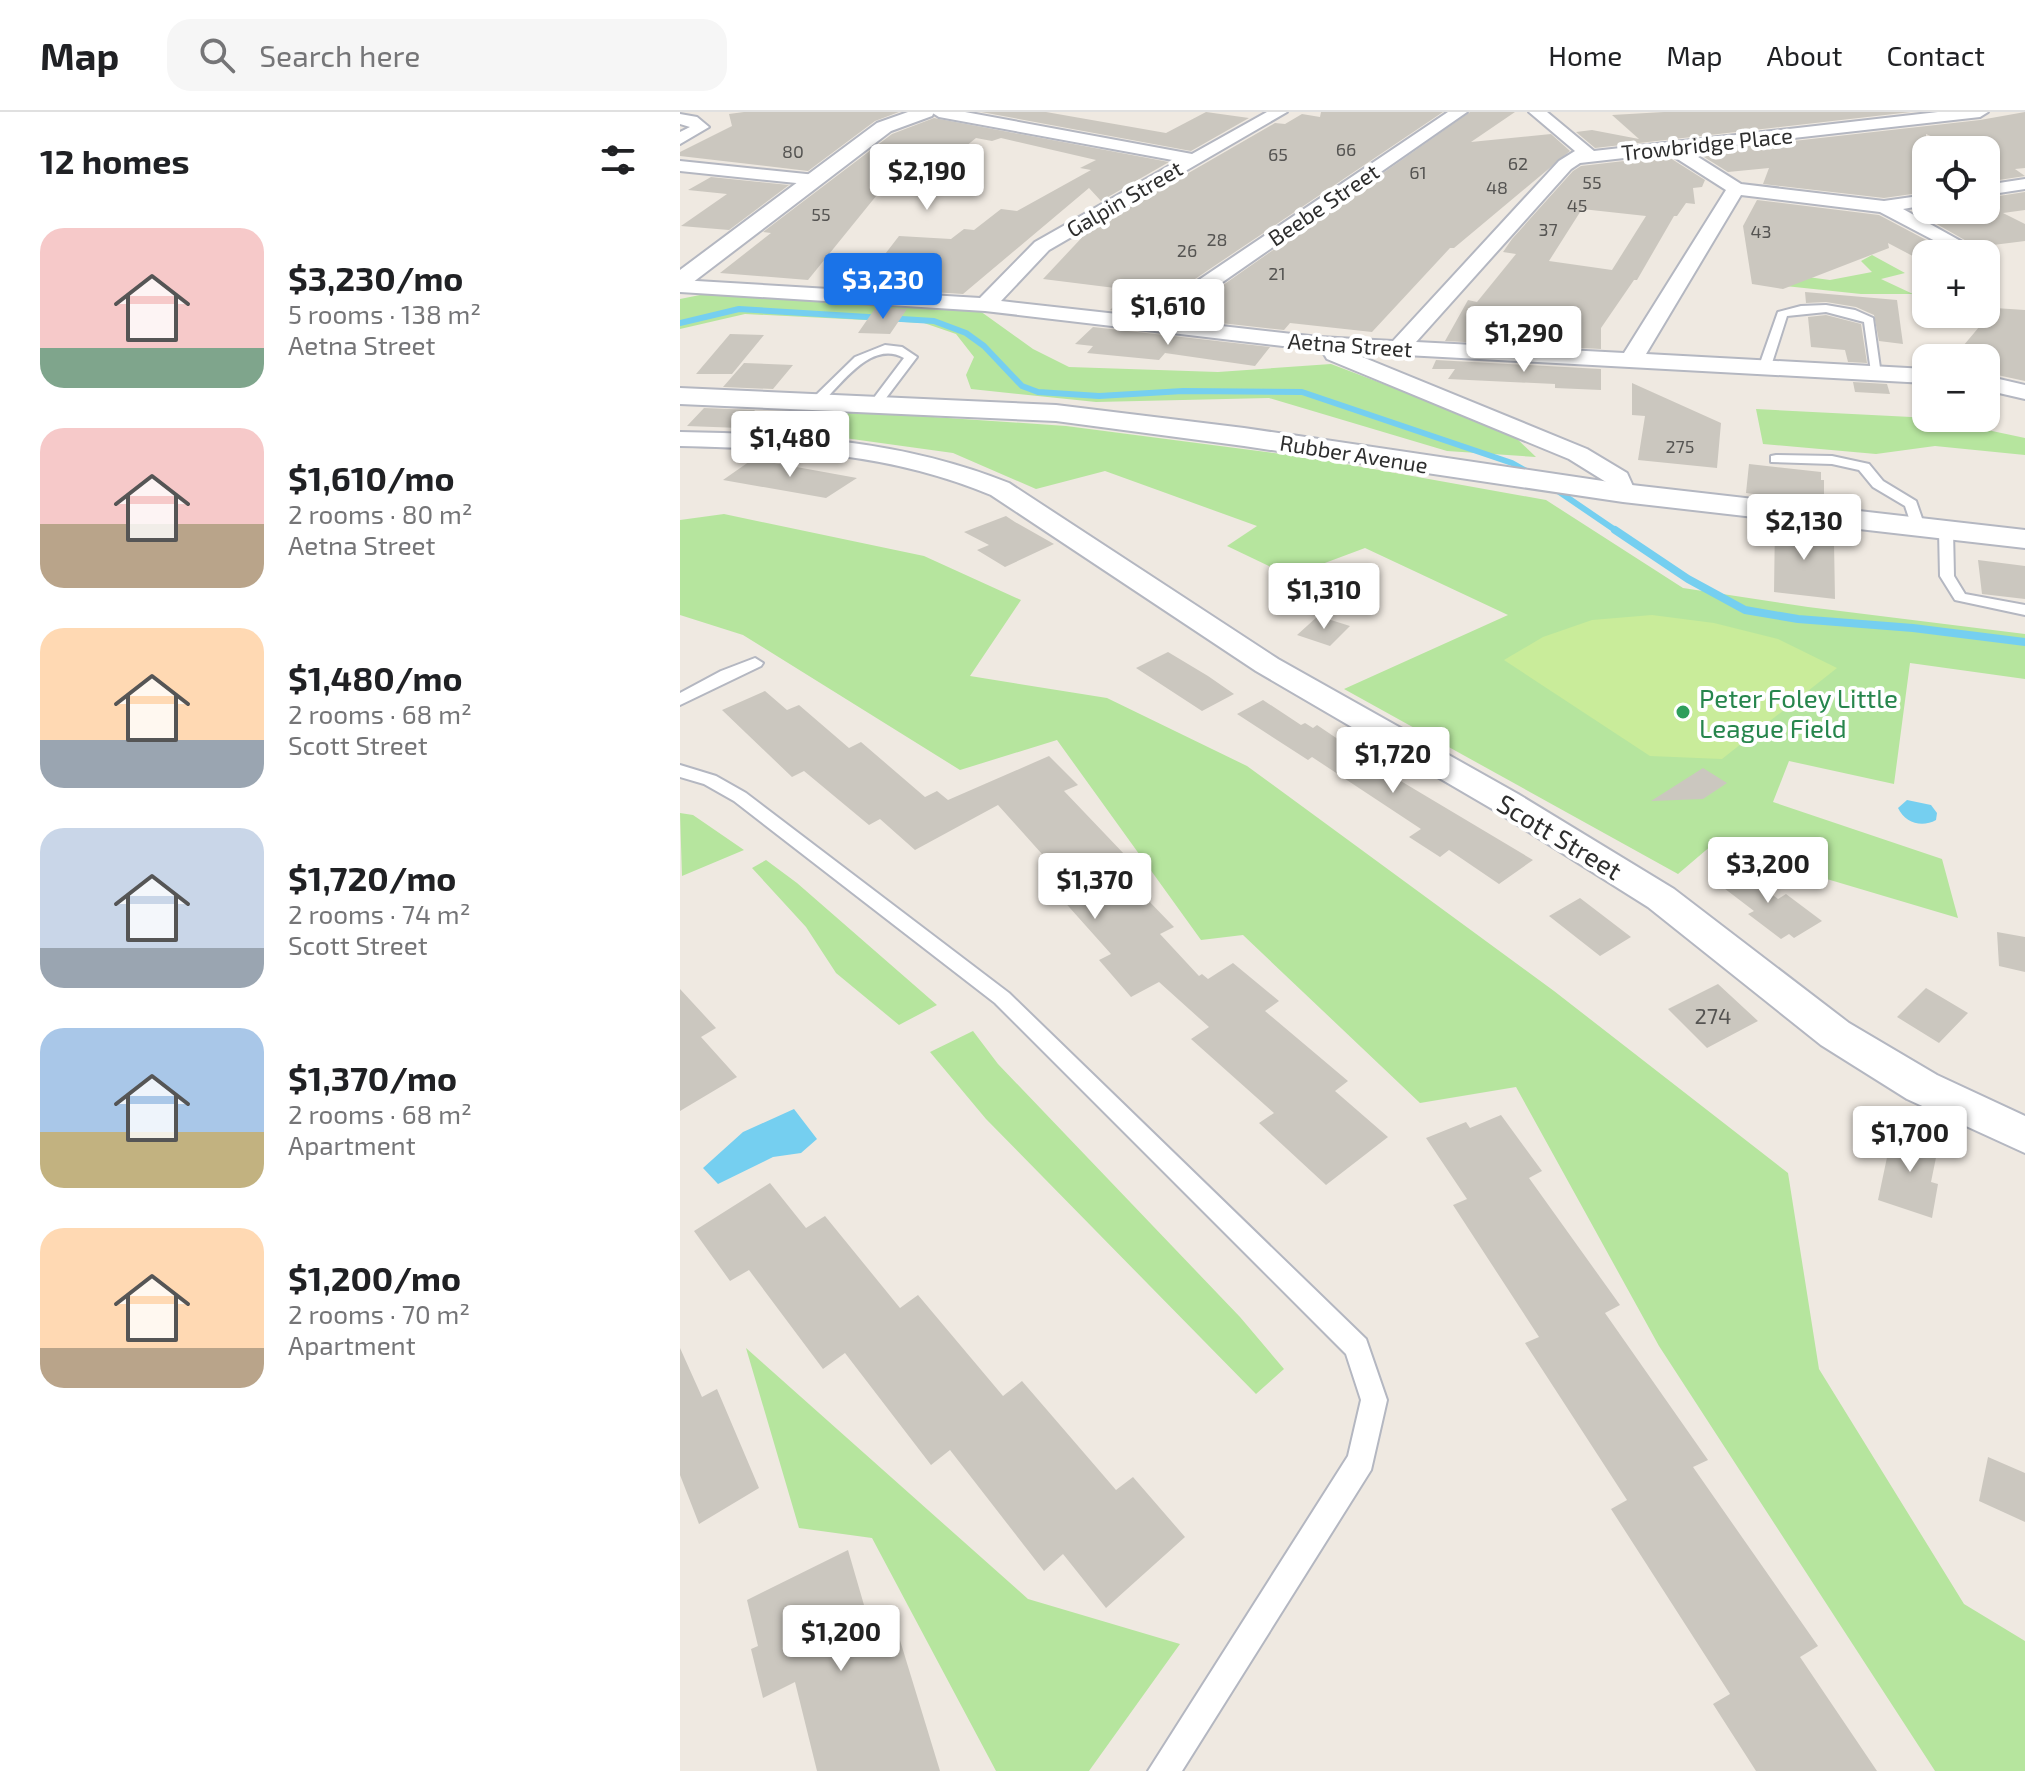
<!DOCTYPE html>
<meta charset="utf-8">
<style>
:root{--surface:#fff;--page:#f6f6f6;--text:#202124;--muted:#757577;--line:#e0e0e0;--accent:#1a73e8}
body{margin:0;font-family:"Exo 2",sans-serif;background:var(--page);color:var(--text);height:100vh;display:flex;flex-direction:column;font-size:30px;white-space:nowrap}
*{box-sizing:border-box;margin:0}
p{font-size:26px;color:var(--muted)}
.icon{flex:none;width:44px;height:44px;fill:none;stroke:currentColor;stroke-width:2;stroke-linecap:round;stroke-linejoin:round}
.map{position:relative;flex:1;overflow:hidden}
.drawer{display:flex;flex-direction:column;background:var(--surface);width:680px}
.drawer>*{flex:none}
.fabs{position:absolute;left:1232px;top:24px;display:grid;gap:16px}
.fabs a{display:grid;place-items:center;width:88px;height:88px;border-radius:16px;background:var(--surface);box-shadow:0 2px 6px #0004;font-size:40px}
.price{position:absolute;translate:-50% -68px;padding:0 18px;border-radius:8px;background:#fff;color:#222;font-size:26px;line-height:52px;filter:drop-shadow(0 2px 4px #0008)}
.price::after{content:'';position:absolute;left:50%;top:48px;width:24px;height:18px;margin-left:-12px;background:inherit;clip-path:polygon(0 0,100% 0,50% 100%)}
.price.on{background:var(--accent);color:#fff}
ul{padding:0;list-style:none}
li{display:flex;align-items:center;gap:24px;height:200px;padding:0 40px}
li span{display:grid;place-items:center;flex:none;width:224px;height:160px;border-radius:24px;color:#555}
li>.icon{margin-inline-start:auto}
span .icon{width:96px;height:96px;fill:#fffc;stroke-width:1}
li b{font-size:34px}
h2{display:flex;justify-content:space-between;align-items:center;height:96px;padding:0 40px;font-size:34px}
header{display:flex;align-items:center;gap:48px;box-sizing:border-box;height:112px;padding:0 40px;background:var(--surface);border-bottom:2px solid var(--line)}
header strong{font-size:38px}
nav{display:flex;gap:44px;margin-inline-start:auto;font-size:28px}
.search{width:560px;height:72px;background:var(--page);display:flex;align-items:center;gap:20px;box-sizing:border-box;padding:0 28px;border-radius:24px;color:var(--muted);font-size:30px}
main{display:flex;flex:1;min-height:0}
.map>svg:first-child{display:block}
.green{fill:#b6e59e}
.pitch{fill:#c9ec9a}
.water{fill:#75cff0}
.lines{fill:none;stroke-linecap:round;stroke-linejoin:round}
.stream-far1{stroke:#75cff0;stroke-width:6}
.stream{stroke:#75cff0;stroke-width:8}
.building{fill:#cbc7bf;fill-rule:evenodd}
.service-casing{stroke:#b4b7c1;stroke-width:4}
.minor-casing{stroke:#b4b7c1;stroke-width:4}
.tertiary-casing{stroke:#b4b7c1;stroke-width:4}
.service{fill:#fff;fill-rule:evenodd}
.minor{fill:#fff;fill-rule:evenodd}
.tertiary{fill:#fff;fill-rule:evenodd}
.leisure-dot{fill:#2e9e5b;stroke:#fff;stroke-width:3}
.labels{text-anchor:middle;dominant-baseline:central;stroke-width:8;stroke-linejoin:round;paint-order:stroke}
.far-number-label{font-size:18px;fill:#555452}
.far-street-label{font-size:22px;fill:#2e2e2e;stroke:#fff}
.number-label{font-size:22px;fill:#555452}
.leisure-label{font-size:26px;fill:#27864d;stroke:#fff;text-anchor:start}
.street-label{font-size:26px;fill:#2e2e2e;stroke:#fff}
</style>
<header>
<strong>Map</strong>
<div class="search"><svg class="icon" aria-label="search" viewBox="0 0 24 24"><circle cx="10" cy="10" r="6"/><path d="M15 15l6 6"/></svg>Search here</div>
<nav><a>Home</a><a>Map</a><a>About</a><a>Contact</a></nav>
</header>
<main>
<section class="drawer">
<h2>12 homes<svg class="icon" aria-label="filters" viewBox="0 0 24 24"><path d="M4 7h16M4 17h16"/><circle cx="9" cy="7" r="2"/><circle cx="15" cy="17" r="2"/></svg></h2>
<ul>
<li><span style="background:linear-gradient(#f6c9c9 75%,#7fa58c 0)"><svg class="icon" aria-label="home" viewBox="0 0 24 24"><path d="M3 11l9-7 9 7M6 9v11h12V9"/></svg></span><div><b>$3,230/mo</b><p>5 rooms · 138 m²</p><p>Aetna Street</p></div></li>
<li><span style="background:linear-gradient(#f6c9c9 60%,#b9a48a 0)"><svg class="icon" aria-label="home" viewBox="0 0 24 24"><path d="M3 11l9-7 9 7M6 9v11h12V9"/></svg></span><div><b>$1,610/mo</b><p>2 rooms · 80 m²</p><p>Aetna Street</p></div></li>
<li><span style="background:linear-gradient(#ffd9b3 70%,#9aa5b1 0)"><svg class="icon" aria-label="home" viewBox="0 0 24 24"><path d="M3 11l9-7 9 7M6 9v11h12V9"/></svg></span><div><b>$1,480/mo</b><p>2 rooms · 68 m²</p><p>Scott Street</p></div></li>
<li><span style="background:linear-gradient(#c9d6e8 75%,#9aa5b1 0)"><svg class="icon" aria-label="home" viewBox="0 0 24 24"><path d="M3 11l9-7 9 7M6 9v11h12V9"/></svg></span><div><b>$1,720/mo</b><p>2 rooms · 74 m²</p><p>Scott Street</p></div></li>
<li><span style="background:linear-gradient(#a9c7e8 65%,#c2b280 0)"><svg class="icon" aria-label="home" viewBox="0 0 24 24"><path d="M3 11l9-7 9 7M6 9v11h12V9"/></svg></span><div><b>$1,370/mo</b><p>2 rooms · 68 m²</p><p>Apartment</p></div></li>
<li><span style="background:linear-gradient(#ffd9b3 75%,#b9a48a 0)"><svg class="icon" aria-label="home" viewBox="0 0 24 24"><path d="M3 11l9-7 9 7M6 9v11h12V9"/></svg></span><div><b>$1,200/mo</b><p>2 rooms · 70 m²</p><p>Apartment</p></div></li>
</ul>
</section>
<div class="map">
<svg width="1345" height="1659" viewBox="0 0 1345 1659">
<rect width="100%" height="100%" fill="#efe9e1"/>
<path class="green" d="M1192,143L1225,161L1201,167L1233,182H1181L1095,173L1120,164L1150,168L1192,160L1181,149Z
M25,182L300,199L353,237L389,255L538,260L651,252L830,320L856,345L767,339L589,286L416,290L291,277L286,263L294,245L276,222L244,211L65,202L0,217V187Z
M135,297L386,314L632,346L866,388L1003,476L1128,495L1345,522V567L1230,551L1214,672L1109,649L1093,690L1262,747L1278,806L1032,733L998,762L664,577L828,503L685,436L610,464L547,434L577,414L425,359L356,377L273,341L114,319Z
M1076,297L1251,306L1345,326V343L1255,334L1196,342L1083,332Z
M44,402L244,444L341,488L290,564L427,586L567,654L874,879L1108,1061L1139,1257L1284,1492L1345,1529V1659H1255L979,1234L836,975L740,991L563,823L521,828L377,628L280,658L63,523L0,503V408Z
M0,701L13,703L64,738L2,764Z
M86,748L117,771L257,893L219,913L156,861L126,815L72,756Z
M293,919L318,952L560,1205L604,1257L576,1282L306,1007L250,940Z
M66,1236L348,1487L500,1532L409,1659H316L192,1426L119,1416Z"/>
<path class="pitch" d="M972,503L1034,511L1098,527L1157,556L1042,647L970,644L824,548L863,525L912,508Z"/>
<path class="water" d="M1227,688L1251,693L1257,701L1256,708C1242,716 1225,711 1218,696Z
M114,997L137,1027L121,1041L93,1045L38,1072L23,1056L63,1020Z"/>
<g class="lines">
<path class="stream-far1" d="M0,211L59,197L254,209L286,221L304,234L342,274L358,280L419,284L503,279L622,280L832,351L855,364
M872,375L938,420"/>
<path class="stream" d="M935,418L1008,467L1065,498L1118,507L1233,516L1345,530"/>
</g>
<path class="building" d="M64,0H219L195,9L128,59L0,44V40L52,14L49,2Z
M301,0H366L486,21L526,0L569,6L511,39Z
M641,0H763L463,202L430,198L451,178L363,167L408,119L595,11L605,12L622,2L640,5Z
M790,0H835L791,30L871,22L890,39L774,136H770L692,220L610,211L604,218L496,206Z
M984,0H1231L915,36L896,20L912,18L959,27L932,3Z
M1345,0V56L1335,57L1345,64L1306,70V38H1282L1246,22V80L1204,86L1083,72L1089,56L1048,60L1016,40L1300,8Z
M254,6L489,50L421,89L409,76L283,182L208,177L210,174L182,172L219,124L271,127L284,117L294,118L321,97L337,99L411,58L400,56L416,48L321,26L312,29L296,26L238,73L218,57L128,168L40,161L91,121L83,120L212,22Z
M987,44L1025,68L1022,75L1013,76L1015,92L1006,91L997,104H994L957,168H954L921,216V237L765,229L788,188L797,190L836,142L823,140L832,127L893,59L901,54ZM902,97L966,104L932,158L869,149Z
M31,65L109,73L49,118L1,114L47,82L8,78Z
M1345,80V98L1323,101L1345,112V129L1297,135L1232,98L1246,96V101L1306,98V86Z
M1077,88L1199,103L1269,140L1246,142V151L1208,131L1209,136L1103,177L1072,172L1063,114Z
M1125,180L1217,188L1223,232L1199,229L1194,203L1176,195L1146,190L1126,191Z
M196,195L227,197L210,222L178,221Z
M1315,196L1345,198V269L1308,261V246H1273Z
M1146,203L1181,212L1187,251L1168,250L1165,238L1131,235L1128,205Z
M413,215L590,235L575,254L485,241L479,248L407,241L413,234L395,232Z
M50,222L84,223L52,262H16Z
M756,248L921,257V278L875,276V272L768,267L775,257H752Z
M64,251L113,253L93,277L43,275Z
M1173,270L1207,272L1210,282L1175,280Z
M952,271L1041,311L1037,356L958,348L965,304L952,303Z
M24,296L75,298L60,316L7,314Z
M73,347L177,366L146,386L43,368Z
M1069,352L1141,360V368H1144V392L1066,381Z
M326,404L335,410L374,432L325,455L297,438L309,433L284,420Z
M1095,410L1144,416V429L1154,430L1155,487L1094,480Z
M1298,448L1345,454V487L1302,482Z
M638,504L670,514L650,534L617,523Z
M488,540L528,564L554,582L522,599L456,556Z
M85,579L107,598L119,593L169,636L181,630L245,685L257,679L268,688L369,644L398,673L384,679L446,744L432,751L494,815L480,822L519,864L522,862L528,867L553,851L599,889L585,899L668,969L655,979L708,1025L646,1073L579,1011L594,1001L511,927L529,915L479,870L451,885L419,848L431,842L373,777L387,770L318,693L235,738L200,707L189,713L124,659L112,665L42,598Z
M583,588L621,613L625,611L633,616L637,613L714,665L853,748L819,772L769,738L760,745L729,725L741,717L632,645L628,648L557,602Z
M1023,656L1047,671L1023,687L971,689Z
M1051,751L1098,787L1106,782L1142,809L1114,826L1109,822L1101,827L1068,802L1074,799L1036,770Z
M900,786L951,825L920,844L869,804Z
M1317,820L1345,825V860L1319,854Z
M1038,872L1078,909L1027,936L988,897Z
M1246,876L1288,901L1259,931L1217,905Z
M0,877L36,916L21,925L57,965L0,999Z
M821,1003L862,1059L849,1066L940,1193L925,1201L1028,1348L1013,1355L1138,1534L1120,1545L1197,1659H1076L1033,1592L1050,1582L931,1397L947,1388L845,1231L859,1225L773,1093L787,1087L746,1026L786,1010L790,1016Z
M1213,1017L1259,1031L1251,1070L1258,1072L1252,1106L1198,1088Z
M90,1071L126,1116L145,1104L220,1196L238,1183L323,1284L342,1269L436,1378L453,1365L505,1425L426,1496L383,1442L364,1459L270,1338L251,1353L165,1241L143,1257L69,1158L50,1169L14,1119Z
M0,1236L22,1285L37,1277L79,1376L19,1412L0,1363Z
M1308,1345L1345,1361V1410L1299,1389Z
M168,1438L193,1524L215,1512L260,1659H137L115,1570L83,1586L71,1537L78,1534L67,1488Z"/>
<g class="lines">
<g class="service-casing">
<path id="service" d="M1146,193L1175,198L1193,206L1201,263L1191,260L1184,210L1146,200L1107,204L1091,254L1081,257L1079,254L1098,200L1121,194Z
M205,233L222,235L237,245L200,294L190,291L224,246C192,228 163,270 142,291H134V285L175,245Z
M1096,343L1152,344L1189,352L1203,369L1236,389L1245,415L1243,418H1233L1225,394L1193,375L1179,358L1152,352L1091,350V344Z
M1266,414L1273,418L1274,464L1285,482L1345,493V503L1275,488L1260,464L1259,418Z
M75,546L83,551L81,554L0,593V581L41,559Z
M0,653L36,664L66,681L329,881L686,1227L707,1288L691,1358L502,1659H468L668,1344L681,1288L666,1242L315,891L54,689L24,672L0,665Z"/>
</g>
<g class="minor-casing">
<path id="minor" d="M251,0H285L512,42L587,0H607L369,138L321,189L464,205L768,0H787L488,208L639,225L713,229L879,49L895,39L849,0H867L914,39L1258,0H1308L1300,5L1007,38L1061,72L1204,89L1246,83V93L1223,97L1295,137L1292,141H1278L1200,100L1061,83L966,242L1246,257V271L670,240L907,337L947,361L956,381L952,387H934L926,370L889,347L647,247L644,242L646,239L305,199L0,180V168L300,186L355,130L498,49L259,5ZM988,41L1046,78L944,241L736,230L891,57L900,51Z
M0,2L17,5L29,15L0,32V20L10,15L0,12Z
M0,49L136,63L145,68L136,73L0,59Z
M1345,67V77L1306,83V73Z
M1306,264L1345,273V287L1306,278Z
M0,320C114,322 222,328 329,371L598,547L838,682L994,777L1169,911L1257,963L1345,1004V1041L1227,987L1141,933L968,795L814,698L576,559L311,383C208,340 110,337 0,334Z"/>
</g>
<g class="tertiary-casing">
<path id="tertiary" d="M228,0H254L252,4L211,19L8,174L0,176V158L197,11Z
M0,276L376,293L564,316L943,372L1345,418V436L943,390L564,334L376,309L0,292Z"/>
</g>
<use href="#service" class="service"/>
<use href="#minor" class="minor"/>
<use href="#tertiary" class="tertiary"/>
</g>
<circle class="leisure-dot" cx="1003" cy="600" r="8"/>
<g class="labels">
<g class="far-number-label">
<text x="666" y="37">66</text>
<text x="113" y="39">80</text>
<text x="598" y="42">65</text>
<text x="838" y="51">62</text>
<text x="738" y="60">61</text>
<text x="912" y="70">55</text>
<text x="817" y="75">48</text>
<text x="897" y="93">45</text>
<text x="141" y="102">55</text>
<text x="868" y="117">37</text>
<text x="1081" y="119">43</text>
<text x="537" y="127">28</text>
<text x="507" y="138">26</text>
<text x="597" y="161">21</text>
<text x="1000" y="334">275</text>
</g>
<g class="far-street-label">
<text transform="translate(1027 31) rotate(-6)">Trowbridge Place</text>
<text transform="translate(444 86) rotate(-30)">Galpin Street</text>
<text transform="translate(643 92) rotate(-34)">Beebe Street</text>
<text transform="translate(670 232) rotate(4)">Aetna Street</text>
<text transform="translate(674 341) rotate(9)">Rubber Avenue</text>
</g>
<g class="number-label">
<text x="1033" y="903">274</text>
</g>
<g class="leisure-label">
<text x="1019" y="585">Peter Foley Little<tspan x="1019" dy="30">League Field</tspan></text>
</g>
<g class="street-label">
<text transform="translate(880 724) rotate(31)">Scott Street</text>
</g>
</g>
</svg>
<div class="fabs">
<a><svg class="icon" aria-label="locate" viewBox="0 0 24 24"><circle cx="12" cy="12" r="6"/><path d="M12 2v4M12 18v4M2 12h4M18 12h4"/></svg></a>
<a>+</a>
<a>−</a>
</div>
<b class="price" style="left:247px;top:100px">$2,190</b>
<b class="price on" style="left:203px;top:209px">$3,230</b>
<b class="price" style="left:488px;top:235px">$1,610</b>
<b class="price" style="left:844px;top:262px">$1,290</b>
<b class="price" style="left:110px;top:367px">$1,480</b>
<b class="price" style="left:1124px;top:450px">$2,130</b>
<b class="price" style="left:644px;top:519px">$1,310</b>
<b class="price" style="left:713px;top:683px">$1,720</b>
<b class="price" style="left:1088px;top:793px">$3,200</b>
<b class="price" style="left:415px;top:809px">$1,370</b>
<b class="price" style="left:1230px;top:1062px">$1,700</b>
<b class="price" style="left:161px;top:1561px">$1,200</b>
</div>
</main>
